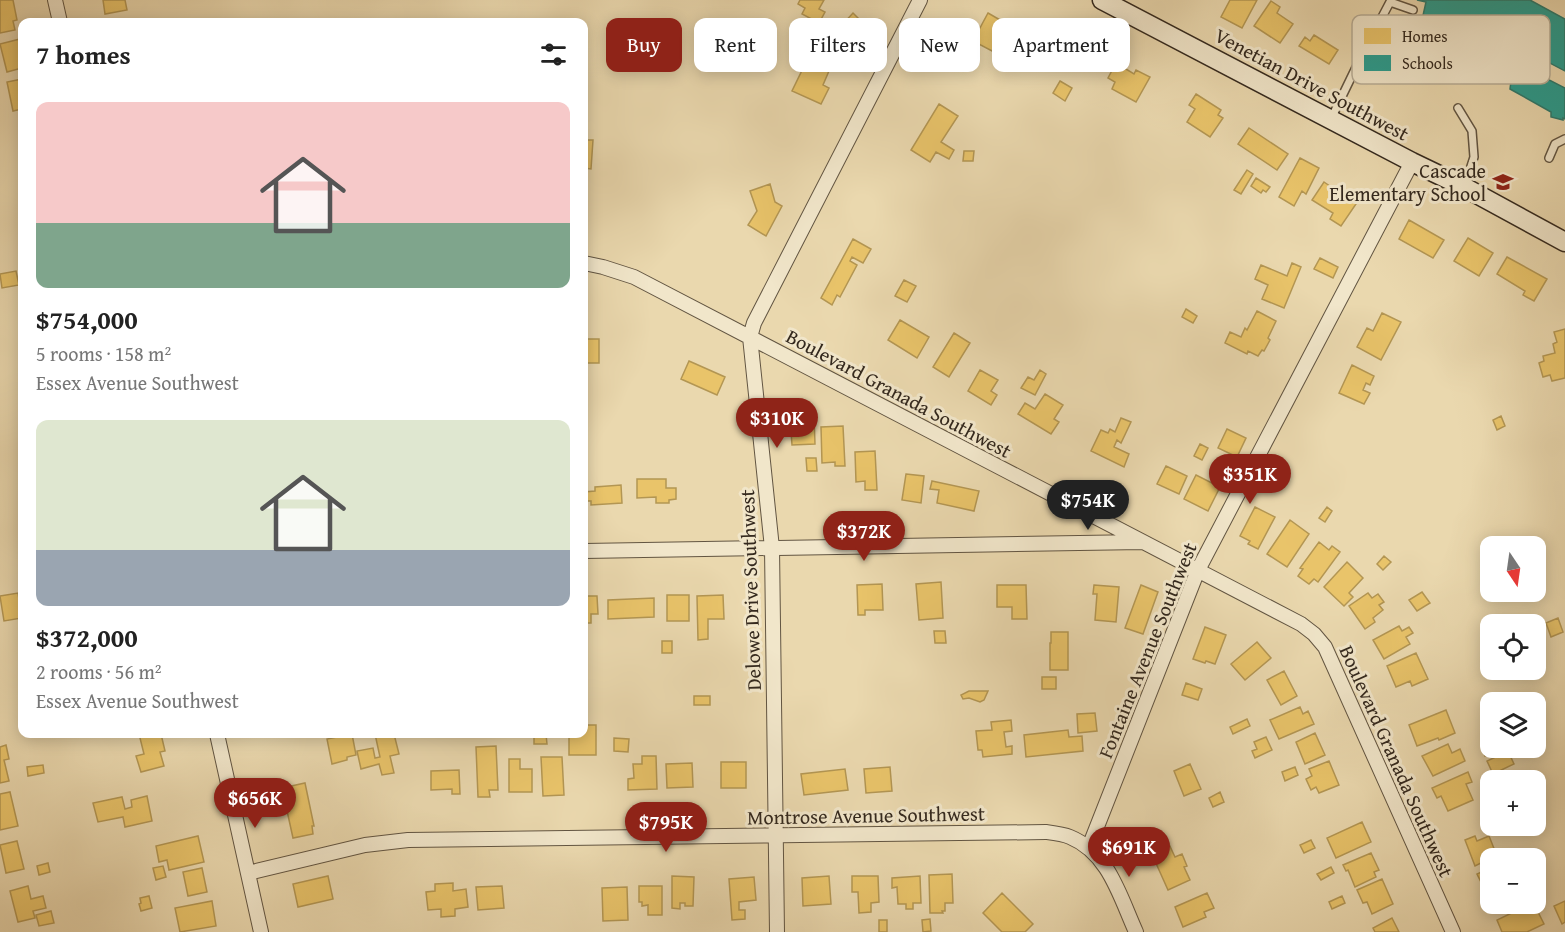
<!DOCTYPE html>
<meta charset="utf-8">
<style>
:root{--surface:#fff;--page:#f2f2f2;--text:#222;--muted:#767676;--accent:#8f2418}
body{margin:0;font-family:"Gentium Book Plus",serif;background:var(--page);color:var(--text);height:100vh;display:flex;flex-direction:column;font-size:22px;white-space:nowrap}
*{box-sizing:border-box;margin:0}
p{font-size:20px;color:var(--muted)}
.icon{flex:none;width:33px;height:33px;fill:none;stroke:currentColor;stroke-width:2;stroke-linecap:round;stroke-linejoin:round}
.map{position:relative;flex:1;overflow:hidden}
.drawer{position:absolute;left:18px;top:18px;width:570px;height:720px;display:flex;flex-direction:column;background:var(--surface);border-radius:12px;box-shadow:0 3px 15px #0003}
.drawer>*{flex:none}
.top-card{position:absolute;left:606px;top:18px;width:570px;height:54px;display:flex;gap:12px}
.needle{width:39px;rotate:167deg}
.controls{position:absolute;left:1480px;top:536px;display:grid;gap:12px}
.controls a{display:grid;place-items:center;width:66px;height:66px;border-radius:12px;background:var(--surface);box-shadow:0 3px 15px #0003;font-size:30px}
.price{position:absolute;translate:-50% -51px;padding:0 14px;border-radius:21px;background:var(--accent);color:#fff;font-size:20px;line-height:39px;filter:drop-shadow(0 2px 3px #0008)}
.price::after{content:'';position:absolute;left:50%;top:36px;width:18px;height:14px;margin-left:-9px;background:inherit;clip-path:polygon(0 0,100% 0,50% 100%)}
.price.on{background:#222;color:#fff}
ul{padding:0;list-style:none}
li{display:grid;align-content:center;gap:12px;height:318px;padding:0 18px}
li span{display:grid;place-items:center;height:186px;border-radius:12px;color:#555}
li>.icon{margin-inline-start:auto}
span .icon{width:108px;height:108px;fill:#fffc;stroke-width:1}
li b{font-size:26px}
h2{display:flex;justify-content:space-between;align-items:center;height:72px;padding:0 18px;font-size:26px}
.chip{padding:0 21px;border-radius:12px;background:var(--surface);box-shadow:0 3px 15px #0003;font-size:21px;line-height:54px}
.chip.on{background:var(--accent);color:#fff}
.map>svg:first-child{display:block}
.homes{fill:#e9c46a;stroke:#b39653;stroke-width:1.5}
.schools{fill:#2a9d8f;stroke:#2d7a6d;stroke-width:1.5}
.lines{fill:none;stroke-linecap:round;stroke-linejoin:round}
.lane-casing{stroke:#625542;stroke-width:10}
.street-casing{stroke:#625542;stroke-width:16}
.secondary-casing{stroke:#34291e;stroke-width:21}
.lane{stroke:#f1e6ca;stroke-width:7}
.street{stroke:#f1e6ca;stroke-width:14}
.secondary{stroke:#f1e6ca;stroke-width:18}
.labels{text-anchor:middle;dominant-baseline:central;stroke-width:6;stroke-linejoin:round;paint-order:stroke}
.street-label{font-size:20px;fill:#34291e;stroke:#f1e6ca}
.poi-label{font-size:20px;fill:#34291e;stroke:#f1e6ca;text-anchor:end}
.key{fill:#f1e6ca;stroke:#b8ad96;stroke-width:1.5}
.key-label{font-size:16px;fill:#34291e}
</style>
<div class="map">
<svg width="1565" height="932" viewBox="0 0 1565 932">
<rect width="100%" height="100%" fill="#ead8ae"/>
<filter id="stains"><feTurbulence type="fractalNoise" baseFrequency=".00333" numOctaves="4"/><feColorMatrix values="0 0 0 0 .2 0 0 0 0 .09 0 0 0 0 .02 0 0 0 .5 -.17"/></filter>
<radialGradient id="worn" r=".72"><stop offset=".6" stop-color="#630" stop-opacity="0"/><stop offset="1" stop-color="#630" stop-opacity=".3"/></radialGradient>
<path class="homes" d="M0,0H13L17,20L13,21L15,30L0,33Z
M103,0H125L127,10L105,14Z
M800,0H824L819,9L825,12L819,23L802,14L805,8L798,4Z
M1230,0H1257L1242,28L1221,17Z
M1271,1L1280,7L1277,13L1293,24L1280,43L1254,26Z
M853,13L859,19L848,31L842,25Z
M988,13L1014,28L1007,40L1000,36L992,51L973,41Z
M1074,31L1086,38L1084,41L1090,45L1077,67L1054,53L1065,33L1070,36Z
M1314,35L1338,50L1329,64L1299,46L1305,37L1310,41Z
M20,39L22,49V68L7,72L0,44Z
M952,49L964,56L956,70L945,63Z
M810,54L832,64L823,85L829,88L821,104L792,91Z
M1116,63L1134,74L1136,70L1150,77L1136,102L1112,89L1115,82L1108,78Z
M22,79V109L13,111L7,82Z
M1060,81L1072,88L1065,101L1053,93Z
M1196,94L1221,110L1218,115L1223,118L1210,137L1187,122L1195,109L1189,105Z
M939,104L958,116L941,142L954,150L949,159L936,152L930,162L911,150Z
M1249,128L1288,154L1277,170L1238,144Z
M584,140H593L591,169L584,168Z
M964,151H974L973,161H963Z
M1300,158L1319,168L1306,194L1302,191L1294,206L1279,197Z
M1247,170L1253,174L1241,194L1234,190Z
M1256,178L1270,187L1266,192L1263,190L1261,193L1251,186Z
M1324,182L1356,204L1341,226L1330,219L1333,213L1312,200Z
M770,184L775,202L782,206L766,236L748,225L757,211L750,191Z
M1409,220L1444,240L1433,258L1399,239Z
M1468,238L1493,253L1479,276L1454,261Z
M853,239L871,249L863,263L852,257L850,261L857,265L840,297L837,295L832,305L821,298Z
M1507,257L1547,279L1534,301L1523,295L1525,291L1497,274Z
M1320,258L1338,267L1333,278L1314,269Z
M1292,263L1301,267L1284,308L1262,299L1268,285L1255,279L1261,265L1287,276Z
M16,271L19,285L2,288L0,274Z
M904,280L916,286L907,302L895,296Z
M1186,309L1197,316L1193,323L1182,317Z
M1257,311L1276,321L1268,338L1270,340L1264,351L1262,350L1258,356L1248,351L1247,354L1225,343L1230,332L1241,337L1245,328L1247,330Z
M1382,313L1401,322L1381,360L1357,347L1367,328L1373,331Z
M900,320L929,337L917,358L888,340Z
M1565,329V378L1552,381L1550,375L1543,377L1539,363L1544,361L1543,356L1555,353L1553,344L1557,342L1554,332Z
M954,333L970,343L949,377L933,367Z
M584,339H599V363H584Z
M689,361L725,377L717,395L681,379Z
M1352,365L1374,376L1370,385L1366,383L1363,390L1370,393L1364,404L1339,393Z
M980,370L998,380L991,391L997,395L991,405L968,391Z
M1040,370L1046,374L1035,395L1021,388L1028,377L1034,380Z
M1045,394L1063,405L1054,419L1059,422L1051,434L1018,414L1025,403L1035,409Z
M814,415L815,444L792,445L790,417Z
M1501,416L1505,426L1497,430L1493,420Z
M1121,418L1131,422L1121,443L1117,440L1114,447L1129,454L1124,467L1091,451L1101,430L1108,433L1110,429L1115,432Z
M843,426L845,466H835V462L822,463L821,427Z
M1227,429L1246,438L1237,457L1218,448Z
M1200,444L1208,448L1202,460L1194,456Z
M875,451L877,490H865V481L856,482L855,452Z
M806,458H816L817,471H807Z
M1166,466L1187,476L1179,494L1157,484Z
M906,474L924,476L921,503L902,500Z
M1196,475L1220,487L1208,511L1184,499Z
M637,479H666V488H676V499L669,500V503H656V497L637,498Z
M932,481L979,491L974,511L937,503L939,490L930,489Z
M621,485L622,503L591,505V501H584V492L595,491V487Z
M1255,507L1275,517L1258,549L1248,544L1250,541L1240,536Z
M1327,507L1332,511L1325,522L1319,518Z
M1290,520L1309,534L1287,567L1267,554Z
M1319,542L1329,550L1332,546L1340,552L1318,582L1314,579L1309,584L1298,576L1303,569L1300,568Z
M1384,556L1391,562L1383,570L1377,564Z
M1347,562L1363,578L1349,593L1353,597L1344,606L1324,587Z
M941,582L943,618L919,620L916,584Z
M882,584L883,610H865V615H858L857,585Z
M997,585H1026L1027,619H1012V607H997Z
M1094,585L1119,587L1116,622L1095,620L1097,594H1093Z
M1141,585L1158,592L1143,634L1125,628Z
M1422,592L1430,603L1417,611L1409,600Z
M18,593L22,618L4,621L0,596Z
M1368,593L1372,598L1378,594L1384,602L1379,605L1383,610L1373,618L1375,622L1365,629L1349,606Z
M667,595H689V621H667Z
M723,595L724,619H708V639L698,640L697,596Z
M584,596H597L598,614H591V623H584Z
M654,598V617L608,619V600Z
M1558,618L1563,632L1551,637L1546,623Z
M1399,626L1402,631L1409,627L1413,633L1406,637L1410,644L1384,659L1373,640Z
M1205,627L1226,635L1215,664L1206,661L1205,663L1193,659Z
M934,631H945L946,643H935Z
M1051,632H1068V670H1050V643H1051Z
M662,641H672V653H662Z
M1257,642L1271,658L1245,680L1231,664Z
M1416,653L1428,679L1412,686L1410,681L1396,687L1387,666Z
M1284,671L1297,696L1281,705L1267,680Z
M1042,677H1056V689H1042Z
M1186,683L1202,689L1198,700L1182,695Z
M969,691H988L984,700L980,702L969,698L963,699L961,695Z
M694,696H710V705H694Z
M1300,707L1303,714L1308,711L1314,724L1279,739L1270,720Z
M1446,710L1455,733L1439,740L1438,738L1417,746L1409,725Z
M1095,713L1097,731L1078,733L1077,714Z
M1247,719L1250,726L1233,734L1230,727Z
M1011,720L1012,731L1004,732L1006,747L1012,746V754L983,757L982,750H978L976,731L992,730L991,722Z
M584,725H596V755H569V734H584Z
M1068,730L1069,737L1082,736L1083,751L1026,757L1024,735Z
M1315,733L1325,755L1305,764L1296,742Z
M139,734H161L165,751L160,752L164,766L141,772L136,756L144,754Z
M352,734L356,755L347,757V760L332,764L327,739Z
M375,734H394L399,754L390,756L394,773L382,775L379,764L361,769L357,751L373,748L375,758L380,757Z
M534,734H546L547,744H534Z
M1266,737L1272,750L1255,758L1252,751L1257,749L1254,742Z
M614,738L629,739L628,752L614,751Z
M1491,743V747H1504V748L1485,756L1481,747Z
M1448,744L1452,753L1460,749L1465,761L1433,776L1422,756Z
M6,745L9,759L4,760L9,781L0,783V747Z
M496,746L498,790H489L490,797H478L476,747Z
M1508,751L1514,764L1493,774L1487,761Z
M642,756H656L657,789L628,790V779L634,778L633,764H642Z
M541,757H562L564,795L543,796Z
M509,759H520V769H532V792H509Z
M1329,761L1339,785L1319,793L1316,787L1311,790L1306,779L1312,776L1309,769Z
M721,762H746V788H721Z
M692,763L693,787L667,788L666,764Z
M1190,764L1201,789L1184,796L1174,771Z
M43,765L44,773L28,776L27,767Z
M890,767L892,791L866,793L864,769Z
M1295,767L1298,775L1285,781L1282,772Z
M845,769L848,790L804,795L801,774Z
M459,770L460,794H452V789L431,790V771Z
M1468,772L1472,782L1466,784L1473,800L1448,811L1441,796L1437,798L1432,788Z
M305,783L314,826H312L313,834L293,838L282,788Z
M10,792L18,826L0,830V794Z
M1220,792L1224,802L1213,807L1209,798Z
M147,796L152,821L125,827L123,817L98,822L93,803L122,797L125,809L132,807L131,800Z
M1362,822L1371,842L1336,858L1327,838Z
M198,836L204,862L169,870L167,860L159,862L156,846Z
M1475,836L1477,841L1489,836L1497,856L1491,858L1475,866L1465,840Z
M1311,840L1315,848L1304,853L1300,845Z
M17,841L24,869L6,873L0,845Z
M1168,842L1175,857L1182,854L1187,866L1184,867L1190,880L1168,890L1150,850Z
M1371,853L1379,870L1374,872L1376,877L1355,887L1348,870L1346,871L1343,865Z
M48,863L50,872L39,875L37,866Z
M163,866L166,877L156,880L153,868Z
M1331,867L1334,873L1321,880L1317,874Z
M202,868L207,892L188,896L183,872Z
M1488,869L1490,872H1491V895L1488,896L1477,874Z
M952,874L953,903H945V911H942L943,913H930L929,875Z
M328,876L333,899L298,907L293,884Z
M672,876L694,877L693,906H685V903H680V909L672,908Z
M829,876L831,904L803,906L802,878Z
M852,876H878L879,902L871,903V912L859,913L858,892H852Z
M920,876L921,903H913V909H906V904H898L897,887L892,888V878Z
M754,877L756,900L739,902V910H745V919L732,920L729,879Z
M1382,879L1393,904L1372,914L1367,902L1363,903L1357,890Z
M453,883V891L466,889L468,907L455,909V916L441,917V909L428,910L426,892L435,891V884Z
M28,886L31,899L43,896L46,908L33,911L35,918L18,922L10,891Z
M502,886L504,908L478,910L476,887Z
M639,886H662V915H648V905L642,906V902H639Z
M627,887L628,920L603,921L602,888Z
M1002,893L1033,924L1025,932H1002L983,913Z
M1207,893L1214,908L1204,912L1206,917L1183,927L1175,907Z
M149,896L152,908L141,911L139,904L141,903L140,898Z
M1342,896L1345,903L1332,909L1329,902Z
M212,901L216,926L180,932L175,908Z
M1565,901V922L1562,924L1554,906Z
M1526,903L1528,907L1534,904L1544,924L1527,932H1502L1497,920L1520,909L1518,906Z
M51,911L54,923L39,926L36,915Z
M1392,918L1399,932H1375L1373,928Z
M930,919L931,931L923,932L922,920Z
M879,920H887V932H879Z"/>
<path class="schools" d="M1417,0H1530L1565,19V71L1504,39L1499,49L1494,47L1490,54L1495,57L1500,66L1521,77L1526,68L1565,88V119L1563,118V120L1551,117V112L1510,89L1511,81L1487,77L1485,81L1481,82L1475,81L1472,78L1470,72L1472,67L1481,62L1423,48L1428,29H1420L1426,2Z"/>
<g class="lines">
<g class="lane-casing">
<path id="lane" d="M1362,55L1390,2L1413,10
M1458,108L1472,131L1474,157L1465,185
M1331,119L1362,55L1379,63
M1549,158L1555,144L1565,139"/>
</g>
<g class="street-casing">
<path id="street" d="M55,0L60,22
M584,263L603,267L634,277L1301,624L1314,634L1325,647L1453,932
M584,551L1142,542
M217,734L261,932
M1089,847L1198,570L1412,162
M248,873L365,845L408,840L1046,832C1054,833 1063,834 1070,837C1109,853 1120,897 1136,932
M777,932L772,548L750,337L754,323L920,0"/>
</g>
<g class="secondary-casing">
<path id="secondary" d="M1102,0L1412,162L1464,187L1565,242"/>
</g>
<use href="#lane" class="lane"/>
<use href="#street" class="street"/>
<use href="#secondary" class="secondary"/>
</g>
<defs>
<g id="school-bare" transform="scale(1.62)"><path d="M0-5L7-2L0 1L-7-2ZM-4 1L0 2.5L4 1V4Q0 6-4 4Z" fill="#8f2418" stroke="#f1e6ca" stroke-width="2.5" paint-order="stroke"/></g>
</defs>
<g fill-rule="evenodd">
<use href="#school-bare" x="1503" y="182"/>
</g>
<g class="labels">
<g class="street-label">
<text transform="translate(1312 84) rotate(28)">Venetian Drive Southwest</text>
<text transform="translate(899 393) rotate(28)">Boulevard Granada Southwest</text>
<text transform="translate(750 590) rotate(-92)">Delowe Drive Southwest</text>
<text transform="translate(1147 650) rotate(-68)">Fontaine Avenue Southwest</text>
<text transform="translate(1397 761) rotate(66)">Boulevard Granada Southwest</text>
<text transform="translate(866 815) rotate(-1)">Montrose Avenue Southwest</text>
</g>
<g class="poi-label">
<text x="1486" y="170">Cascade<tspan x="1486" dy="23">Elementary School</tspan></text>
</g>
</g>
<rect x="1352" y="15" width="198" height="69" rx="9" class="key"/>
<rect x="1364" y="28" width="27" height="16" fill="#e9c46a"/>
<rect x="1364" y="55" width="27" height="16" fill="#2a9d8f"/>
<g class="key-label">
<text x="1402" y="42">Homes</text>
<text x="1402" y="69">Schools</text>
</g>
<rect width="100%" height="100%" filter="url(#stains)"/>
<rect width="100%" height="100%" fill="url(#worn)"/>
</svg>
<div class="controls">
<a><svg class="needle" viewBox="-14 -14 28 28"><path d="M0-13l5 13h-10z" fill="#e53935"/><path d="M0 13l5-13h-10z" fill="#767676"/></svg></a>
<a><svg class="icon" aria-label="locate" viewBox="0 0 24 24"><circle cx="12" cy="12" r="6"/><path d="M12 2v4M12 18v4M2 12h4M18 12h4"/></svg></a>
<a><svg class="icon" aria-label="layers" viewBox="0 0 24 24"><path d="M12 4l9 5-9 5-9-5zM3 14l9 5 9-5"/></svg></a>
<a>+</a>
<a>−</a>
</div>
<b class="price" style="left:777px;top:449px">$310K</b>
<b class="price" style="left:1250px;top:505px">$351K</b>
<b class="price on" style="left:1088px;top:531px">$754K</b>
<b class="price" style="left:864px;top:562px">$372K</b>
<b class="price" style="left:255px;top:829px">$656K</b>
<b class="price" style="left:666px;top:853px">$795K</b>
<b class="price" style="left:1129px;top:878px">$691K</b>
<div class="top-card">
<a class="chip on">Buy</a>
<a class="chip">Rent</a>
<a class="chip">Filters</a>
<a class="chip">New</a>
<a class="chip">Apartment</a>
</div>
<section class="drawer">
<h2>7 homes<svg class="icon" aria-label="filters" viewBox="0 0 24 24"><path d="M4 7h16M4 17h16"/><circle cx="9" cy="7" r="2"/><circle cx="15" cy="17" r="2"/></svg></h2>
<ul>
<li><span style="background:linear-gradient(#f6c9c9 65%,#7fa58c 0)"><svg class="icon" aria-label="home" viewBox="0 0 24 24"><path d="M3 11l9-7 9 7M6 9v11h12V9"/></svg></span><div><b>$754,000</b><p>5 rooms · 158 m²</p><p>Essex Avenue Southwest</p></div></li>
<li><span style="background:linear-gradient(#dfe7d0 70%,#9aa5b1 0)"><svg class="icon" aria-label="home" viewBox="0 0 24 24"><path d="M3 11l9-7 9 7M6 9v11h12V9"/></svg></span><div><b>$372,000</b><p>2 rooms · 56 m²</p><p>Essex Avenue Southwest</p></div></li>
</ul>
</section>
</div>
